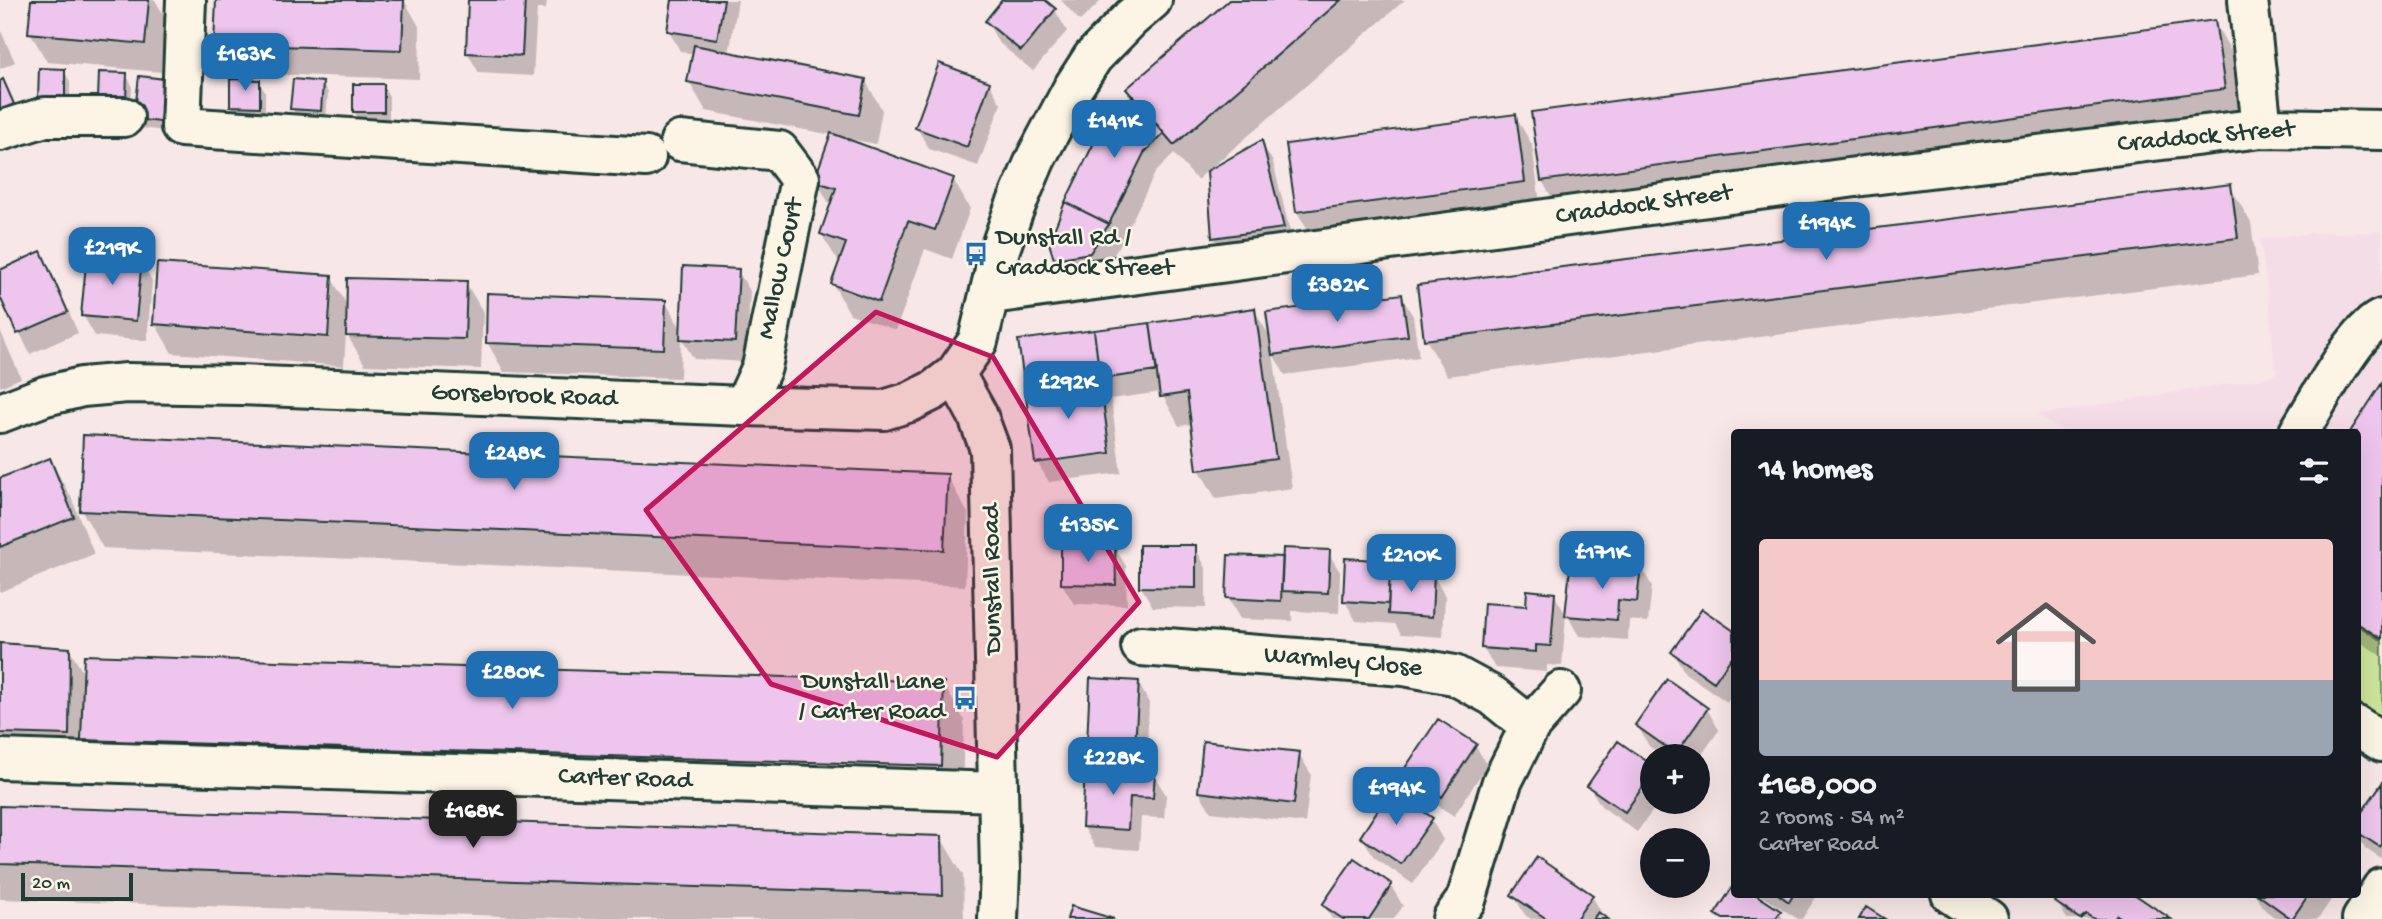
<!DOCTYPE html>
<meta charset="utf-8">
<style>
:root{--surface:#171b24;--page:#242831;--text:#f1f3f6;--muted:#9ea1a6;--line:#363941;--accent:#1f6fb2}
body{margin:0;font-family:"Gochi Hand",sans-serif;background:var(--page);color:var(--text);height:100vh;display:flex;flex-direction:column;font-size:26px;white-space:nowrap}
*{box-sizing:border-box;margin:0}
p{font-size:23px;color:var(--muted)}
.icon{flex:none;width:38px;height:38px;fill:none;stroke:currentColor;stroke-width:2;stroke-linecap:round;stroke-linejoin:round}
.map{position:relative;flex:1;overflow:hidden}
.details{position:absolute;left:1731px;top:429px;width:630px;height:469px;display:flex;flex-direction:column;background:var(--surface);border-radius:7px;box-shadow:0 7px 28px #0002}
.details>*{flex:none}
.controls{position:absolute;left:1640px;top:744px;display:grid;gap:14px}
.controls a{display:grid;place-items:center;width:70px;height:70px;border-radius:50%;background:var(--surface);box-shadow:0 7px 28px #0002;font-size:35px}
.scale{position:absolute;left:21px;bottom:18px;width:112px;box-sizing:border-box;padding-left:7px;border:4px solid #1f3d34;border-top:0;font-size:19px;line-height:24px;white-space:nowrap;color:#1f3d34;-webkit-text-stroke:5px #fcf5e5;paint-order:stroke}
.price{position:absolute;translate:-50% -60px;padding:0 16px;border-radius:14px;background:var(--accent);color:#fff;font-size:23px;line-height:46px;filter:drop-shadow(0 2px 4px #0008)}
.price::after{content:'';position:absolute;left:50%;top:42px;width:21px;height:16px;margin-left:-10px;background:inherit;clip-path:polygon(0 0,100% 0,50% 100%)}
.price.on{background:#222;color:#fff}
ul{padding:0;list-style:none}
li{display:grid;align-content:center;gap:14px;height:371px;padding:0 28px}
li+li{border-top:2px solid var(--line)}
li span{display:grid;place-items:center;height:217px;border-radius:7px;color:#555}
li>.icon{margin-inline-start:auto}
span .icon{width:126px;height:126px;fill:#fffc;stroke-width:1}
li b{font-size:30px}
h2{display:flex;justify-content:space-between;align-items:center;height:84px;padding:0 28px;font-size:30px}
.map>svg:first-child{display:block}
.built{fill:#f5dde8}
.green{fill:#cce59b;stroke:#769168;stroke-width:2}
.shadow{fill:#0003}
.building{fill:#eec5ec;stroke:#1f3d34;stroke-width:2}
.lines{fill:none;stroke-linecap:round;stroke-linejoin:round}
.minor-casing{stroke:#1f3d34;stroke-width:44}
.minor{stroke:#fcf5e5;stroke-width:38}
.marked{fill:#c2185b;fill-opacity:0.2;stroke:#c2185b;stroke-width:5;stroke-linejoin:round}
.labels{text-anchor:middle;dominant-baseline:central;stroke-width:5;stroke-linejoin:round;paint-order:stroke}
.street-label{font-size:26px;fill:#1f3d34;stroke:#fcf5e5}
.poi-label{font-size:26px;fill:#1f3d34;stroke:#fcf5e5;text-anchor:start}
</style>
<div class="map">
<svg width="2382" height="919" viewBox="0 0 2382 919">
<rect width="100%" height="100%" fill="#f8e7e7"/>
<filter id="ink" filterUnits="userSpaceOnUse"><feTurbulence type="fractalNoise" baseFrequency=".0143" numOctaves="2"/><feDisplacementMap in="SourceGraphic" scale="14" xChannelSelector="R" yChannelSelector="G"/><feConvolveMatrix kernelMatrix="1 2 1 2 8 2 1 2 1" color-interpolation-filters="sRGB"/></filter>
<g filter="url(#ink)">
<path class="built" d="M2382,232V641L2357,625V432H2063L2037,415L2276,376L2268,294L2260,239L2314,233Z"/>
<path class="green" d="M2357,625L2382,641V718L2357,702Z"/>
<path class="shadow" d="M32,0H155L166,19L161,72L47,62L30,32Z
M218,0H404L420,28L419,79L233,73L216,43Z
M470,0H547L546,9H537L533,76L479,73L467,52Z
M674,0H738L729,54L865,80L882,110L876,144L844,138V140L953,179L970,209L952,259L925,249L896,330L850,314L833,284L840,264L821,234L831,207L816,180L832,135L706,111L689,82L694,54L680,51L669,31Z
M1004,0H1042L1055,10L1067,31L1033,71L998,42L987,21Z
M1061,0H1102L1080,21Z
M1232,0H1405L1197,180L1174,154L1155,173L1120,245L1102,273L1067,279L1056,258Z
M2214,22L2236,59L2245,126L1564,218L1542,181L1533,114Z
M0,29L15,62L0,69Z
M64,71L70,81V110L46,109Z
M126,75L132,85L131,111L105,109Z
M164,80L165,131L141,128L136,118Z
M259,82L265,92V117L237,116L232,106Z
M322,83L328,93L326,120L298,118L292,108Z
M989,83L1001,104L978,166L929,149L917,128Z
M383,86L389,96V121H360L354,111Z
M1515,115L1532,145L1541,211L1314,241L1297,212Z
M1261,142L1273,162L1294,248L1226,258L1214,237Z
M2230,186L2251,223L2258,275L1447,376L1426,339Z
M40,254L52,274L78,333L30,354L0,292V271Z
M141,260L152,281L147,341L95,336L83,315Z
M738,271L750,291L746,362L694,359L681,338L680,378L504,372L487,342L665,301L682,331Z
M331,277L348,307L466,283L483,312L481,369L365,365L346,333L344,366L172,353L155,324Z
M1401,296L1413,316L1419,357L1285,375L1273,354L1292,488L1216,499L1199,469L1193,424L1179,426L1161,392L1111,399L1121,473L1049,482L1037,462L1020,342L1254,310L1272,340Z
M0,330L21,378L0,387Z
M2382,386V656L2357,640V432H2352Z
M50,460L71,497L94,554L0,592V480Z
M947,476L968,513L965,586L103,548L82,511Z
M1114,546L1126,566L1127,605L1074,604L1062,584Z
M1195,547L1206,568V608L1153,607L1141,587Z
M1328,552L1340,572L1339,613L1292,611V621L1240,619L1228,598L1284,559Z
M1390,563L1396,573L1433,575L1445,596L1443,637L1401,634L1395,624L1356,621L1345,601Z
M1640,565L1652,586L1648,622L1629,620L1628,640L1579,636L1567,615L1616,574Z
M1554,594L1566,615L1562,666L1547,665V672L1495,668L1483,648L1528,607Z
M1703,611L1734,634V691L1727,702L1685,673L1673,652Z
M0,645L69,649L85,676L943,683L964,720L962,803L0,761Z
M1138,682L1149,703L1146,767L1101,764L1089,744Z
M1707,709L1719,730L1698,760V756H1664L1649,746L1637,725Z
M1475,745L1487,765L1454,816L1417,792L1406,771Z
M1299,754L1311,774L1305,823L1211,812L1199,792Z
M1652,767V802H1659L1637,832L1601,806L1589,786Z
M1154,775L1166,795L1164,818L1141,817L1139,850L1095,847L1083,826Z
M2357,779L2362,787L2357,794Z
M2382,786V860L2365,848L2357,834V822Z
M0,807L941,838L963,875L964,919H588L0,899Z
M1431,819L1443,840L1413,884L1374,857L1362,837Z
M1391,886L1403,906L1394,919H1332L1324,905Z
M1734,888V894L1779,912L1783,919H1720L1717,914Z
M1759,894H1818L1802,919H1798Z
M2015,894H2026L2022,899Z
M2255,894H2335L2318,919H2277L2265,910Z
M1513,895L1592,896L1605,919H1531L1525,915Z
M2057,902L2168,919H2067Z"/>
<path class="building" d="M31,0H149L145,44L28,33Z
M216,0H404L402,50L214,44Z
M468,0H525L522,56L466,53Z
M672,0H724L717,39L667,31Z
M1002,0H1045L1056,9L1021,51L985,21Z
M1229,0H1341L1174,145L1126,89Z
M2215,20L2225,89L1541,181L1531,112Z
M694,45L866,79L859,115L687,82Z
M939,63L990,82L967,147L915,128Z
M39,68L65,69V101L38,100Z
M99,72L127,73L126,101L98,100Z
M139,76L165,79L160,122L134,119Z
M3,79L14,104L0,110V81Z
M230,79L260,80V107L230,106Z
M293,79L323,82L321,111L290,109Z
M353,84H384V112H353Z
M1133,96L1164,133L1144,153L1109,224L1065,202L1108,114Z
M1516,114L1525,182L1296,212L1286,144Z
M831,133L954,178L935,230L908,221L879,302L831,284L846,243L820,234L836,188L814,181Z
M1262,140L1284,228L1212,238L1207,171Z
M2231,184L2238,238L1424,340L1417,285Z
M1065,202L1109,224L1090,253L1054,259L1049,243Z
M41,251L68,312L17,334L0,297V270Z
M87,253L142,258L136,321L81,316Z
M157,263L332,275L328,337L153,324Z
M683,266L739,269L735,342L680,339Z
M347,278L467,281L465,339L346,336Z
M487,293L666,300L664,349L486,343Z
M1402,294L1408,336L1272,355L1266,312Z
M1255,308L1276,459L1197,470L1187,393L1160,397L1150,323Z
M1150,323L1157,371L1100,379L1094,330Z
M1094,330L1100,379L1025,389L1018,340Z
M1100,379L1110,453L1035,463L1025,389Z
M2382,383V639L2357,623V432H2350Z
M83,435L948,474L944,550L80,511Z
M50,458L74,517L0,547V478Z
M1061,543L1115,544L1116,585L1061,584Z
M1139,545H1196V588L1139,587Z
M1283,548L1330,550L1328,593L1281,591Z
M1228,555L1283,557L1281,601L1226,598Z
M1345,558L1391,561L1388,604L1343,601Z
M1615,562L1641,564L1637,602L1618,600L1617,620L1565,616L1570,568L1614,572Z
M1390,571L1434,573L1432,617L1388,614Z
M1527,590L1555,593L1551,646L1536,645V652L1481,648L1484,603L1526,606Z
M1702,609L1734,631V654L1714,682L1671,652Z
M0,643L70,648L69,735L0,733Z
M84,655L944,682L941,766L81,740Z
M1090,678L1139,681L1135,747L1087,744Z
M1667,679L1708,708L1676,754L1635,725Z
M1438,719L1477,744L1442,797L1403,771Z
M1203,741L1300,752L1294,804L1198,792Z
M1618,741L1652,765V774L1625,812L1587,786Z
M1085,769L1155,773L1153,798L1130,797L1128,830L1082,827Z
M2382,783V844L2380,847L2357,832V819Z
M1391,790L1433,818L1401,864L1360,837Z
M0,806L942,836L943,895L0,864Z
M1537,857L1593,895L1576,919H1547L1511,895Z
M1354,858L1392,884L1369,919H1343L1322,905Z
M1734,885V894H1755L1781,911L1775,919H1723L1715,914Z
M1778,894H1794L1789,902Z
M2060,894H2134L2171,919H2123L2117,915L2114,919H2094L2086,914L2080,919L2055,902Z
M2257,894H2309L2292,919Z
M1071,906L1114,919H1067Z
M1866,907L1885,919H1859Z
M1598,912L1608,919H1593Z"/>
<g class="lines">
<g class="minor-casing">
<path id="minor" d="M186,0L181,127L646,157
M2248,0L2262,128
M0,131L45,117H124
M680,141L779,151L800,179L762,367L744,406
M991,294L1863,176L2262,128L2382,130
M955,374L977,414L990,449L1000,871L998,919
M0,413L45,396L82,387L127,383L240,385L744,406L884,410L910,402L934,390L955,374L978,341L1000,249L1013,212L1036,158L1073,88L1093,57L1131,18L1152,0
M2299,432C2314,408 2357,327 2382,319
M1141,646L1404,666L1454,675L1493,696L1530,726
M2357,726L2382,742
M0,759L998,792
M1951,894L1988,919
M1452,919L1466,900L1502,782L1530,726L1561,691
M2362,919L2382,888"/>
</g>
<use href="#minor" class="minor"/>
</g>
</g>
<path class="marked" d="M876,312L993,357L1139,602L997,757L771,684L646,510Z"/>
<defs>
<g id="bus-bare" transform="scale(1.89)"><path d="M-5-6H5V4H4V6H2V4H-2V6H-4V4H-5ZM-3.5-4V0h7V-4ZM-3.5 1.2v1.5H-2V1.2ZM2 1.2v1.5H3.5V1.2Z" fill="#1f6fb2" stroke="#fcf5e5" stroke-width="2.5" paint-order="stroke"/></g>
</defs>
<g fill-rule="evenodd">
<use href="#bus-bare" x="976" y="254"/>
<use href="#bus-bare" x="965" y="698"/>
</g>
<g class="labels">
<g class="street-label">
<text transform="translate(2206 138) rotate(-5)">Craddock Street</text>
<text transform="translate(1644 206) rotate(-8)">Craddock Street</text>
<text transform="translate(782 269) rotate(-78)">Mallow Court</text>
<text transform="translate(524 397) rotate(2)">Gorsebrook Road</text>
<text transform="translate(994 579) rotate(-91)">Dunstall Road</text>
<text transform="translate(1343 663) rotate(5)">Warmley Close</text>
<text transform="translate(625 780) rotate(2)">Carter Road</text>
</g>
<g class="poi-label">
<text x="996" y="239">Dunstall Rd /<tspan x="996" dy="30">Craddock Street</tspan></text>
<text x="945" y="683" text-anchor="end">Dunstall Lane<tspan x="945" dy="30">/ Carter Road</tspan></text>
</g>
</g>
</svg>
<div class="controls">
<a>+</a>
<a>−</a>
</div>
<div class="scale">20 m</div>
<b class="price" style="left:245px;top:93px">£163K</b>
<b class="price" style="left:1114px;top:160px">£141K</b>
<b class="price" style="left:1826px;top:262px">£194K</b>
<b class="price" style="left:112px;top:287px">£219K</b>
<b class="price" style="left:1337px;top:324px">£382K</b>
<b class="price" style="left:1068px;top:421px">£292K</b>
<b class="price" style="left:514px;top:492px">£248K</b>
<b class="price" style="left:1088px;top:564px">£135K</b>
<b class="price" style="left:1602px;top:591px">£171K</b>
<b class="price" style="left:1411px;top:594px">£210K</b>
<b class="price" style="left:512px;top:711px">£280K</b>
<b class="price" style="left:1113px;top:797px">£228K</b>
<b class="price" style="left:1396px;top:827px">£194K</b>
<b class="price on" style="left:473px;top:850px">£168K</b>
<section class="details">
<h2>14 homes<svg class="icon" aria-label="filters" viewBox="0 0 24 24"><path d="M4 7h16M4 17h16"/><circle cx="9" cy="7" r="2"/><circle cx="15" cy="17" r="2"/></svg></h2>
<ul>
<li><span style="background:linear-gradient(#f6c9c9 65%,#9aa5b1 0)"><svg class="icon" aria-label="home" viewBox="0 0 24 24"><path d="M3 11l9-7 9 7M6 9v11h12V9"/></svg></span><div><b>£168,000</b><p>2 rooms · 54 m²</p><p>Carter Road</p></div></li>
</ul>
</section>
</div>
